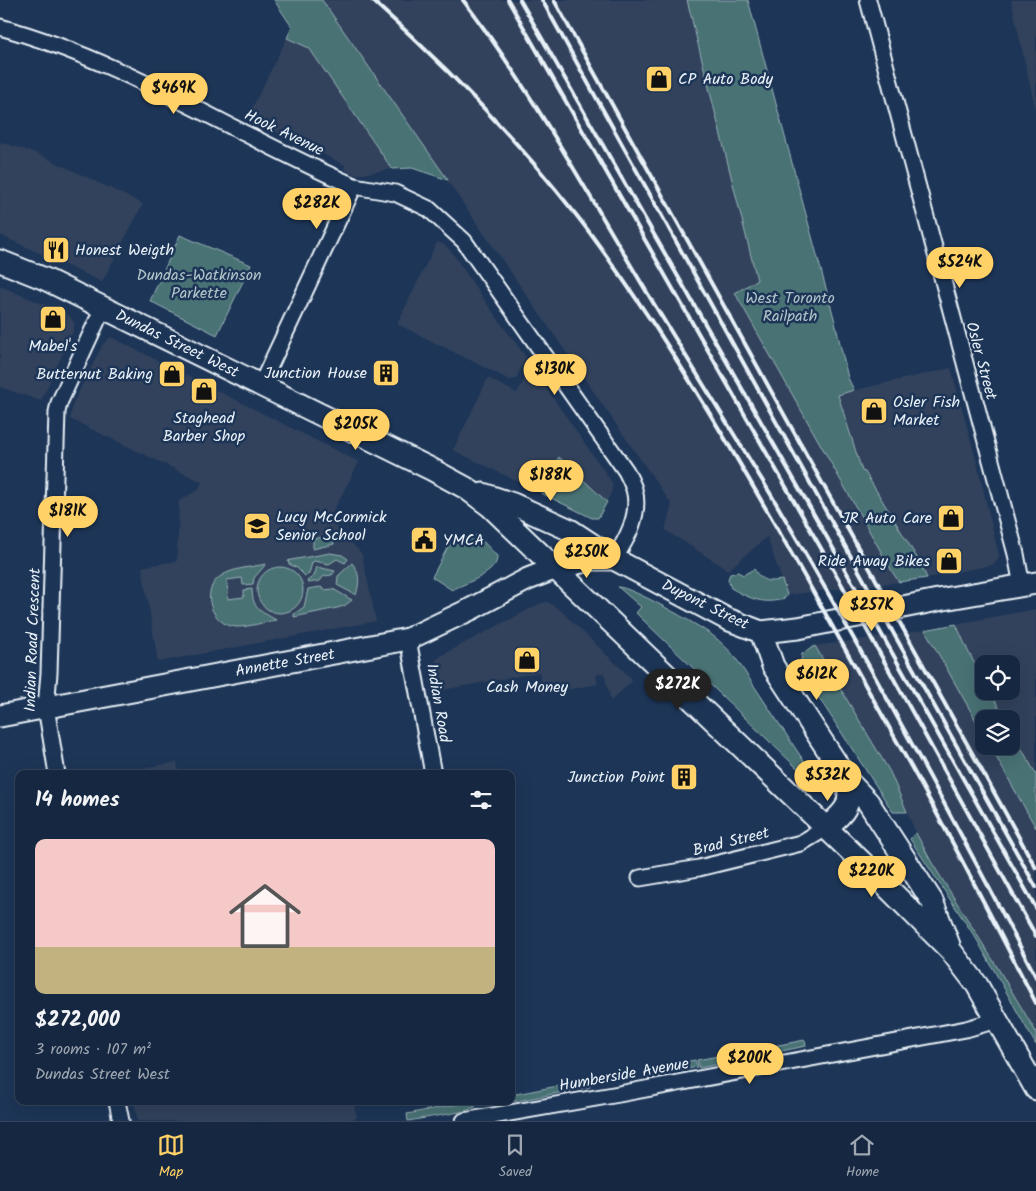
<!DOCTYPE html>
<meta charset="utf-8">
<style>
:root{--surface:#162841;--page:#23344c;--text:#f1f3f6;--muted:#9ea6b1;--line:#35445a;--accent:#ffd166}
body{margin:0;font-family:Kalam,sans-serif;background:var(--page);color:var(--text);height:100vh;display:flex;flex-direction:column;font-size:19px;white-space:nowrap}
*{box-sizing:border-box;margin:0}
p{font-size:16px;color:var(--muted)}
.icon{flex:none;width:28px;height:28px;fill:none;stroke:currentColor;stroke-width:2;stroke-linecap:round;stroke-linejoin:round}
.map{position:relative;flex:1;overflow:hidden}
.sheet{position:absolute;left:15px;top:770px;width:500px;height:335px;display:flex;flex-direction:column;background:var(--surface);border-radius:10px;box-shadow:0 5px 20px #0002,0 0 0 1px var(--line)}
.sheet>*{flex:none}
.controls{position:absolute;left:975px;top:655px;display:grid;gap:10px}
.controls a{display:grid;place-items:center;width:45px;height:45px;border-radius:10px;background:var(--surface);box-shadow:0 5px 20px #0002,0 0 0 1px var(--line);font-size:25px}
.price{position:absolute;translate:-50% -42px;padding:0 11px;border-radius:18px;background:var(--accent);color:#111;font-size:16px;line-height:32px;filter:drop-shadow(0 1px 2px #0008)}
.price::after{content:'';position:absolute;left:50%;top:30px;width:15px;height:11px;margin-left:-8px;background:inherit;clip-path:polygon(0 0,100% 0,50% 100%)}
.price.on{background:#222;color:#fff}
ul{padding:0;list-style:none}
li{display:grid;align-content:center;gap:10px;height:265px;padding:0 20px}
li+li{border-top:1px solid var(--line)}
li span{display:grid;place-items:center;height:155px;border-radius:10px;color:#555}
li>.icon{margin-inline-start:auto}
span .icon{width:90px;height:90px;fill:#fffc;stroke-width:1}
li b{font-size:21px}
h2{display:flex;justify-content:space-between;align-items:center;height:60px;padding:0 20px;font-size:21px}
.menu{display:flex;justify-content:space-around;align-items:center;height:70px;border-top:1px solid var(--line);background:var(--surface);font-size:14px;color:var(--muted)}
.menu a{display:grid;justify-items:center;gap:2px}
.menu .on{color:var(--accent)}
.map>svg:first-child{display:block}
.built{fill:#30425c}
.green{fill:#4a7275;stroke:#99b2b6}
.lines{fill:none;stroke-linecap:round;stroke-linejoin:round}
.street-casing{stroke:#e8f1f8;stroke-width:19}
.secondary-casing{stroke:#e8f1f8;stroke-width:25}
.street{stroke:#1d3557;stroke-width:15}
.secondary{stroke:#1d3557;stroke-width:21}
.rail{stroke:#e8f1f8;stroke-width:4}
.labels{text-anchor:middle;dominant-baseline:central;stroke-width:5;stroke-linejoin:round;paint-order:stroke}
.poi-label{font-size:16px;fill:#e8f1f8;stroke:#1d3557;text-anchor:start}
.street-label{font-size:16px;fill:#e8f1f8;stroke:#1d3557}
.park-label{font-size:16px;fill:#b1c5ca;stroke:#1d3557}
</style>
<div class="map">
<svg width="1036" height="1121" viewBox="0 0 1036 1121">
<rect width="100%" height="100%" fill="#1d3557"/>
<filter id="ink" filterUnits="userSpaceOnUse"><feTurbulence type="fractalNoise" baseFrequency=".02" numOctaves="2"/><feDisplacementMap in="SourceGraphic" scale="10" xChannelSelector="R" yChannelSelector="G"/><feConvolveMatrix kernelMatrix="1 2 1 2 8 2 1 2 1" color-interpolation-filters="sRGB"/></filter>
<g filter="url(#ink)">
<path class="built" d="M322,0H687L757,280L735,293L899,582L787,595L767,537L728,570L665,530L672,505Z
M1011,0H1036V112Z
M287,38L309,48L392,169L362,174H354L344,169L345,165L247,118Z
M0,142L36,153L143,204L102,282L0,235Z
M437,242L445,245L451,251L487,304L526,357L516,379L510,380L397,324Z
M0,286L69,315L74,323V329L41,401L0,387Z
M111,337L359,462L329,519L362,554L376,621L158,662L142,567L177,561L179,501L198,490L202,482L70,419L73,403L103,344Z
M531,366L611,481L613,486L611,493L598,518H592L453,450L488,378L517,393Z
M951,368L977,463L999,556L997,561L992,565L927,578L919,561L865,472L862,471L838,394Z
M547,602L558,608L633,680L611,701L604,673L596,675L598,684L543,694L539,672L432,692L430,682L431,669L436,660L442,655L539,604Z
M1036,609V774L1011,730V719H1005L990,691H1011V664H984V681L968,651L956,624Z
M925,630L984,735V746H990L1036,828V1032L996,965L932,863L916,833L890,772L815,646Z
M177,762L179,774H113Z
M134,1101H353L357,1118L341,1121H138Z"/>
<path class="green" d="M274,0H322L448,180L412,168L392,169L309,48L287,38L292,27Z
M687,0H748L834,318L848,378L854,390L838,395L862,471L865,472L919,561L927,578L899,582L893,573L735,293L757,280Z
M180,235L251,265L217,335L150,301Z
M559,457L607,502L598,518H592L541,493Z
M334,535V544L313,549V539Z
M477,535L497,556C499,573 465,583 452,590L432,577L452,539L465,540Z
M330,553L342,555L348,559L345,563L337,559L329,564L314,561L312,563L309,574L305,576L297,568L289,564L288,561L291,560Z
M352,563C360,573 360,582 356,595L337,585L338,576Z
M266,564L254,578L253,584L243,585L242,578L227,580L228,599L244,597V590L252,589C253,611 260,610 276,620C264,622 249,627 237,627C211,626 199,590 221,576C233,568 252,567 266,564Z
M257 590a23 23 0 1 1 46 0a23 23 0 1 1-46 0Z
M317,567L335,571L332,575L324,576L320,581L308,583L307,581L314,576Z
M754,569C762,582 768,582 782,580L787,595L785,598C765,606 748,598 731,588L728,579L730,574L738,572L743,575Z
M321,587L324,590L333,589L352,600L344,606L337,608L294,617V614L304,607L308,589Z
M618,587C632,587 698,625 712,635C721,642 728,649 735,657L823,790L821,791L640,617L636,613L641,607Z
M956,624L968,651L984,681V691H990L1005,719H984V735L925,630Z
M815,646L890,772L907,812H893L808,681L801,661L802,654Z
M1011,730L1036,774V828L990,746H1011Z
M916,833L932,863L996,965L1036,1032V1045L977,940L910,839Z
M805,1040L806,1046L767,1054L763,1048Z
M750,1050L752,1058L699,1068L697,1060Z
M695,1060L697,1067L672,1072L670,1065Z
M589,1080L590,1087L517,1101H511V1095Z
M475,1101V1107L466,1111L408,1121L407,1114Z"/>
<g class="lines">
<g class="street-casing">
<path id="street" d="M868,0L1016,554L1022,586
M0,27C125,61 236,135 354,186L395,193L429,209L464,241L626,471C629,477 632,483 634,489C641,514 627,539 614,559
M261,385L354,186
M408,639L433,774
M57,774L46,707L49,673L57,412L59,403L103,308
M640,878L699,868L801,843L826,828
M117,1101L121,1121
M464,1121L619,1094L966,1029L997,1020"/>
</g>
<g class="secondary-casing">
<path id="secondary" d="M0,261L45,279L431,469L466,488L490,506L866,866L951,951L977,985L1036,1089
M483,494L513,504L570,530L614,559L727,619L761,632L798,628L938,600L1036,583
M761,632L773,666L848,781L868,802L932,901L949,945
M0,716L408,639L473,608L528,579L556,568L594,559H614
M826,828C844,812 852,807 848,781"/>
</g>
<use href="#street" class="street"/>
<use href="#secondary" class="secondary"/>
<path class="rail" d="M372,0C445,65 512,134 573,211C602,247 628,287 654,325C715,418 770,515 825,613C862,680 901,747 937,814C971,876 1003,940 1036,1003
M463,0C535,95 592,202 654,304C693,367 732,430 770,493C864,652 951,814 1036,977
M508,0L842,585L1036,936
M520,0L820,525L1036,908
M542,0L895,636L1036,887
M554,0L1036,868"/>
</g>
</g>
<defs>
<g id="shop-square" transform="scale(1.4375)"><rect x="-9" y="-9" width="18" height="18" rx="4" fill="#ffd166" stroke="#1d3557"/><path d="M-5-2.5h2.3a2.7 3.5 0 0 1 5.4 0H5L5.5 6h-11ZM-1.5-2.5h3a1.5 2.3 0 0 0-3 0Z" fill="#111"/></g>
<g id="restaurant-square" transform="scale(1.4375)"><rect x="-9" y="-9" width="18" height="18" rx="4" fill="#ffd166" stroke="#1d3557"/><path d="M-5-6h1v4h1v-4h1v4h1v-4h1v5L-1.5 .5V6h-2V.5L-5-1ZM5-6V6H3V1.5H1.5Q1.5-4 5-6Z" fill="#111"/></g>
<g id="building-square" transform="scale(1.4375)"><rect x="-9" y="-9" width="18" height="18" rx="4" fill="#ffd166" stroke="#1d3557"/><path d="M-4-6H4V6H1V3H-1V6H-4ZM-2.5-4.3h1.7v1.8h-1.7ZM.8-4.3h1.7v1.8H.8ZM-2.5-1h1.7V.8h-1.7ZM.8-1h1.7V.8H.8Z" fill="#111"/></g>
<g id="school-square" transform="scale(1.4375)"><rect x="-9" y="-9" width="18" height="18" rx="4" fill="#ffd166" stroke="#1d3557"/><path d="M0-5L7-2L0 1L-7-2ZM-4 1L0 2.5L4 1V4Q0 6-4 4Z" fill="#111"/></g>
<g id="civic-square" transform="scale(1.4375)"><rect x="-9" y="-9" width="18" height="18" rx="4" fill="#ffd166" stroke="#1d3557"/><path d="M-.6-6.5H3V-4.5H.6V-3L4-1V1h2V6H-6V1h2V-1L-.6-3ZM-1.2 2.5V6h2.4V2.5Z" fill="#111"/></g>
</defs>
<g fill-rule="evenodd">
<use href="#shop-square" x="659" y="79"/>
<use href="#restaurant-square" x="56" y="250"/>
<use href="#shop-square" x="53" y="319"/>
<use href="#building-square" x="386" y="373"/>
<use href="#shop-square" x="172" y="374"/>
<use href="#shop-square" x="204" y="391"/>
<use href="#shop-square" x="874" y="411"/>
<use href="#shop-square" x="951" y="518"/>
<use href="#school-square" x="257" y="526"/>
<use href="#civic-square" x="424" y="540"/>
<use href="#shop-square" x="949" y="561"/>
<use href="#shop-square" x="527" y="660"/>
<use href="#building-square" x="684" y="777"/>
</g>
<g class="labels">
<g class="poi-label">
<text x="678" y="79">CP Auto Body</text>
<text x="75" y="250">Honest Weigth</text>
<text x="53" y="346" text-anchor="middle">Mabel's</text>
<text x="367" y="373" text-anchor="end">Junction House</text>
<text x="153" y="374" text-anchor="end">Butternut Baking</text>
<text x="893" y="402">Osler Fish<tspan x="893" dy="18">Market</tspan></text>
<text x="204" y="418" text-anchor="middle">Staghead<tspan x="204" dy="18">Barber Shop</tspan></text>
<text x="276" y="517">Lucy McCormick<tspan x="276" dy="18">Senior School</tspan></text>
<text x="932" y="518" text-anchor="end">JR Auto Care</text>
<text x="443" y="540">YMCA</text>
<text x="930" y="561" text-anchor="end">Ride Away Bikes</text>
<text x="527" y="687" text-anchor="middle">Cash Money</text>
<text x="665" y="777" text-anchor="end">Junction Point</text>
</g>
<g class="street-label">
<text transform="translate(284 133) rotate(26)">Hook Avenue</text>
<text transform="translate(177 344) rotate(26)">Dundas Street West</text>
<text transform="translate(981 361) rotate(75)">Osler Street</text>
<text transform="translate(705 605) rotate(26)">Dupont Street</text>
<text transform="translate(33 640) rotate(-88)">Indian Road Crescent</text>
<text transform="translate(285 663) rotate(-10)">Annette Street</text>
<text transform="translate(438 703) rotate(80)">Indian Road</text>
<text transform="translate(731 842) rotate(-14)">Brad Street</text>
<text transform="translate(624 1075) rotate(-10)">Humberside Avenue</text>
</g>
<g class="park-label">
<text x="199" y="275">Dundas-Watkinson<tspan x="199" dy="18">Parkette</tspan></text>
<text x="790" y="298">West Toronto<tspan x="790" dy="18">Railpath</tspan></text>
</g>
</g>
</svg>
<div class="controls">
<a><svg class="icon" aria-label="locate" viewBox="0 0 24 24"><circle cx="12" cy="12" r="6"/><path d="M12 2v4M12 18v4M2 12h4M18 12h4"/></svg></a>
<a><svg class="icon" aria-label="layers" viewBox="0 0 24 24"><path d="M12 4l9 5-9 5-9-5zM3 14l9 5 9-5"/></svg></a>
</div>
<b class="price" style="left:174px;top:115px">$469K</b>
<b class="price" style="left:317px;top:230px">$282K</b>
<b class="price" style="left:960px;top:289px">$524K</b>
<b class="price" style="left:555px;top:396px">$130K</b>
<b class="price" style="left:356px;top:451px">$205K</b>
<b class="price" style="left:551px;top:502px">$188K</b>
<b class="price" style="left:68px;top:538px">$181K</b>
<b class="price" style="left:587px;top:579px">$250K</b>
<b class="price" style="left:872px;top:632px">$257K</b>
<b class="price" style="left:817px;top:701px">$612K</b>
<b class="price on" style="left:678px;top:711px">$272K</b>
<b class="price" style="left:828px;top:802px">$532K</b>
<b class="price" style="left:872px;top:898px">$220K</b>
<b class="price" style="left:750px;top:1085px">$200K</b>
<section class="sheet">
<h2>14 homes<svg class="icon" aria-label="filters" viewBox="0 0 24 24"><path d="M4 7h16M4 17h16"/><circle cx="9" cy="7" r="2"/><circle cx="15" cy="17" r="2"/></svg></h2>
<ul>
<li><span style="background:linear-gradient(#f6c9c9 70%,#c2b280 0)"><svg class="icon" aria-label="home" viewBox="0 0 24 24"><path d="M3 11l9-7 9 7M6 9v11h12V9"/></svg></span><div><b>$272,000</b><p>3 rooms · 107 m²</p><p>Dundas Street West</p></div></li>
</ul>
</section>
</div>
<nav class="menu">
<a class="on"><svg class="icon" aria-label="map" viewBox="0 0 24 24"><path d="M3 6l6-2 6 2 6-2v14l-6 2-6-2-6 2zM9 4v14M15 6v14"/></svg>Map</a>
<a><svg class="icon" aria-label="saved" viewBox="0 0 24 24"><path d="M7 4h10v16l-5-4-5 4z"/></svg>Saved</a>
<a><svg class="icon" aria-label="home" viewBox="0 0 24 24"><path d="M3 11l9-7 9 7M6 9v11h12V9"/></svg>Home</a>
</nav>
